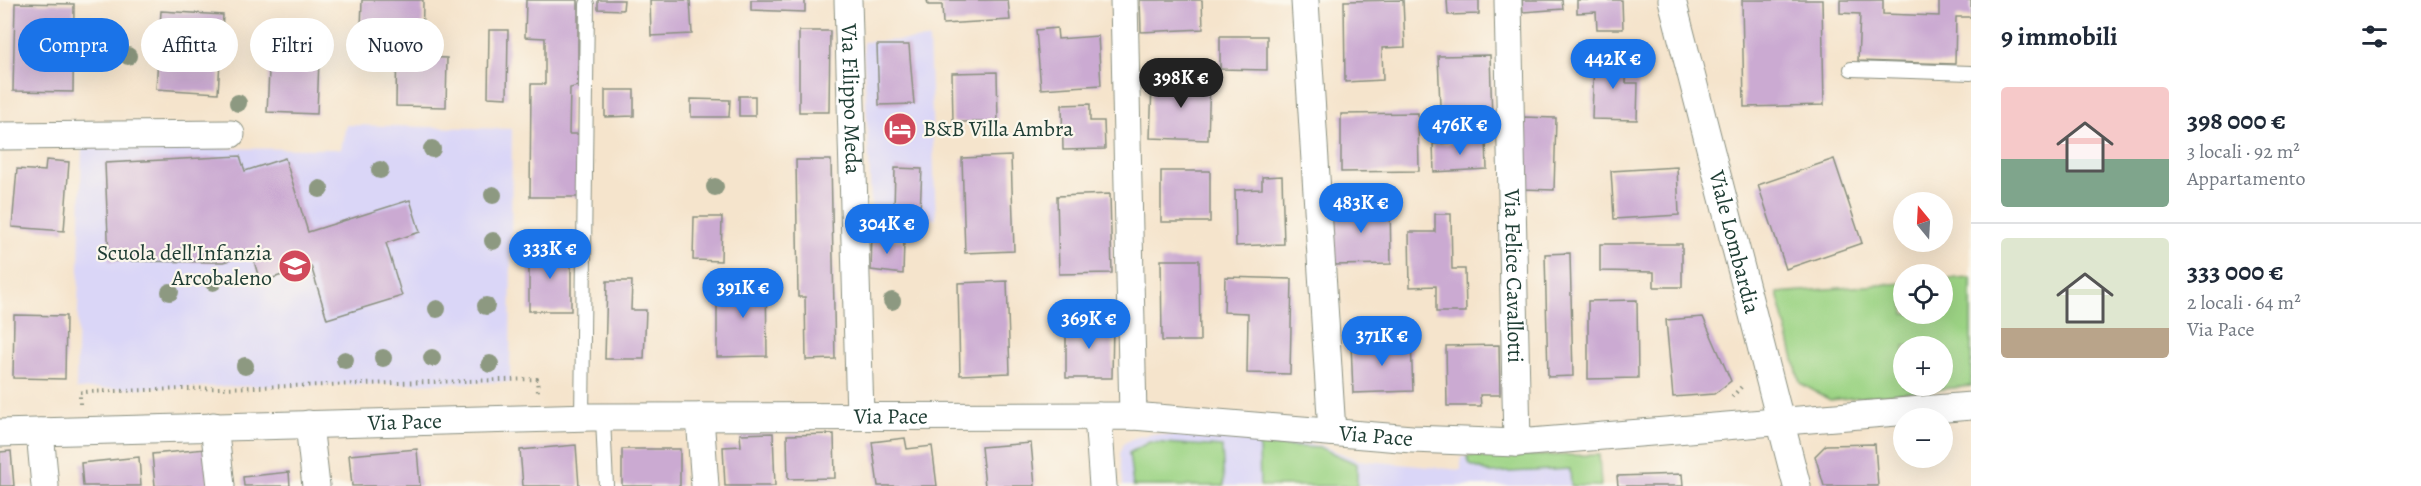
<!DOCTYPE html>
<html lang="it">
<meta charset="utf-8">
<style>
:root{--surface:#fff;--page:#f2f2f3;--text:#1f2937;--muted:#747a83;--line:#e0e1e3;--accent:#1a73e8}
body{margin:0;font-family:Alegreya,serif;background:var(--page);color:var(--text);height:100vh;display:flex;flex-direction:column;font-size:22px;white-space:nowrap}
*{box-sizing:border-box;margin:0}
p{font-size:20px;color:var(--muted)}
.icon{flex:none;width:33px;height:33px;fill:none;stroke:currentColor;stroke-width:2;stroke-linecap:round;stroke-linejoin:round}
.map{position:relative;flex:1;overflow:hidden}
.details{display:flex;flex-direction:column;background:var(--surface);width:450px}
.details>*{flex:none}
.hud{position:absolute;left:18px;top:18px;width:570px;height:54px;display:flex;gap:12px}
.needle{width:39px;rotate:342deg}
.buttons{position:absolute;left:1893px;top:192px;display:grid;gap:12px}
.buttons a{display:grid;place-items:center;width:60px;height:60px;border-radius:50%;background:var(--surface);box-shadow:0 6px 24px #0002;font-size:30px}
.price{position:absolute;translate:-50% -51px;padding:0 14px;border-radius:21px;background:var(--accent);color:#fff;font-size:20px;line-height:39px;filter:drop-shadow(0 2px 3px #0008)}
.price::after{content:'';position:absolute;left:50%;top:36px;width:18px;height:14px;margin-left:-9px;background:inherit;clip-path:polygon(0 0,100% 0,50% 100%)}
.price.current{background:#222;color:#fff}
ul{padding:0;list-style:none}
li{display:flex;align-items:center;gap:18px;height:150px;padding:0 30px}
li+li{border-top:2px solid var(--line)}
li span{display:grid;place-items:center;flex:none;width:168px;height:120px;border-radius:6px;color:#555}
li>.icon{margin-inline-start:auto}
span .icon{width:72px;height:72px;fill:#fffc;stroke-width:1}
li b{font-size:26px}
h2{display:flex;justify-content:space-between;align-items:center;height:72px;padding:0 30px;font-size:26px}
.pill{padding:0 21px;border-radius:27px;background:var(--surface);box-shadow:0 6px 24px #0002;font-size:21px;line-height:54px}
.pill.current{background:var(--accent);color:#fff}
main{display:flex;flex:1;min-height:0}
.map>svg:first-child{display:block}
.built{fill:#dad6f7}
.green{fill:#9dd485;stroke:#5e885c;stroke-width:1.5;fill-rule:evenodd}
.building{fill:#cbaad2}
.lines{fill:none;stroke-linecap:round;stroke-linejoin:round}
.lane-casing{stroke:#8a9080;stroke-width:16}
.street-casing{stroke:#8a9080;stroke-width:29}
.path{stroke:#8a9080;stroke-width:4;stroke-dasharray:1.5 4.5;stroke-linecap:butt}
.lane{stroke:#fff;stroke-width:14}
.street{stroke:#fff;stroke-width:27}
.tree{fill:#8d9981}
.labels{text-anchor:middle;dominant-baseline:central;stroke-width:4.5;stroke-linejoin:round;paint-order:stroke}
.street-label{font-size:22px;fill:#1f3d34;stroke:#fbf7ec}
.poi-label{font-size:22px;fill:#1f3d34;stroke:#fbf7ec;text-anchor:start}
</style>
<main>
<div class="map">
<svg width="1971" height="486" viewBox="0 0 1971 486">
<rect width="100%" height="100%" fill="#fbf7ec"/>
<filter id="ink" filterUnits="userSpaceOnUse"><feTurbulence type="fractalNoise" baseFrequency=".0167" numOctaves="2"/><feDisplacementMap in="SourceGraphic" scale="12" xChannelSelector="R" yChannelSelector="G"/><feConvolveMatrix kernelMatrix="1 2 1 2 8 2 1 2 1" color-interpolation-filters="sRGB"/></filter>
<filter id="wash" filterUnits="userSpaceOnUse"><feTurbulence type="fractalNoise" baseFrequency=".008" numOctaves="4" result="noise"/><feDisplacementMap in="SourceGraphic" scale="24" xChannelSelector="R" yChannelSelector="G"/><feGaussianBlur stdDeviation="1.35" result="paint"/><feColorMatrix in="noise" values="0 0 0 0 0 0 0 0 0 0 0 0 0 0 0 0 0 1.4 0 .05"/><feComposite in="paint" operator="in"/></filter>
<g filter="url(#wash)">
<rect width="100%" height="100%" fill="#f5e4cc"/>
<path class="built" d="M929,39L936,219L872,217L863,42Z
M346,125L512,129L510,382L76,389L82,148L341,149Z
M1150,434L1320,445L1358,460L1461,470V457L1599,455L1601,486H1123L1120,455L1123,444L1134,438Z"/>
<path class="green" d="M1971,277V386L1830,400L1800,383L1777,293L1903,283L1904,314H1942L1943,279ZM1904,346H1942V386H1904Z
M1149,442L1222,447L1224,486H1133L1129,453Z
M1259,445L1321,448L1357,464V486H1260Z
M1599,455L1601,486H1571L1570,469L1491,473L1470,465L1467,456Z"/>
<g id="blocks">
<path class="building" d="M362,0H423L422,57L447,58L446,107L396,106L397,29H361Z
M526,0H578V86L570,88L569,134H581L580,197H530L531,84H545V38L525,37Z
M598,0H624L623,10L598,9Z
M650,0H690L692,34L651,36Z
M751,0H805V12L751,10Z
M927,0H1008L1010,20L943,24L942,5H928Z
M1140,0H1202L1203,29L1141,32Z
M1403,0L1405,47L1382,48L1383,80L1345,82L1344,1Z
M1447,0H1479V14L1448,15Z
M1522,0H1562L1563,9L1523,12Z
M1577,0H1622L1623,29H1597L1596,12L1577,13Z
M1742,0H1822L1824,105L1744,107Z
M1840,0H1883V14L1939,16V0H1971V17H1956L1955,64L1858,61L1860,14L1840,13Z
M15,3L74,4L73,92L13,91Z
M161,11L223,15L218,93L156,89Z
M1057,28L1058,39L1098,36L1101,85L1041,89L1036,30Z
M271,30L320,32L317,114L267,112Z
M489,30H508L507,98L488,97Z
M799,31H830L829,112H799Z
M1220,36H1267V70L1220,69Z
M877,45H909L914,104L879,105Z
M1490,55L1492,119L1462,120V130L1441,131L1438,56Z
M1594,55L1627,56L1626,83H1638L1637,120L1592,119Z
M997,72L998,122H953L952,73Z
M1166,76L1210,77L1208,140L1150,138L1152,86H1166Z
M605,90H634V116L605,117Z
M739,96H755V116H739Z
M691,99L730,100L729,117H691Z
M1090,104V121H1104L1105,149L1063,150L1062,105Z
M1418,113L1419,171L1341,172V114Z
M1523,117L1556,118L1554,190L1521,189Z
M1486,141L1487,169L1434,172L1433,144Z
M240,156L245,171L285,158L308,232L410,200L420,232L386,243L402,296L327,319L311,266L260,282L252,254L223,262L109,261L105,163Z
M1011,156L1014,251L965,253L962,158Z
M1834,159L1862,243L1786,269L1758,185Z
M46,160L69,162L64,231L12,227L17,169L45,171Z
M796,160H831L835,359L806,360L805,297H798Z
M1677,167L1679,215L1614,219L1611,171Z
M895,168L922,169L920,212L894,211Z
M1161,171H1210V222H1161Z
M1282,176L1284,244L1236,246L1235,190L1262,189V177Z
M1110,194L1112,273L1059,274L1057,196Z
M1390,202L1391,264L1332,265L1331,204Z
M1435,214H1451L1452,269H1465L1466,312H1436V286L1410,287L1409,232H1435Z
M694,217H722L721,261L693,260Z
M872,236L904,241L903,274L871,270Z
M1600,244H1682V287H1654V272L1600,271Z
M571,248V311H529V249Z
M1570,253L1573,376L1548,377L1545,254Z
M1161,260H1199L1200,341H1162Z
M745,274H766L767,356L717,357V287L745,286Z
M1225,277L1292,279L1290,374L1247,373L1248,313L1224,312Z
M607,281H632L631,310H646L644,359H605Z
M1007,281L1010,373L960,375L958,283Z
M1637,300L1638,378L1588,379V301Z
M14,315L66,316L65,379L13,378Z
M1703,317L1731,381L1714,394L1673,397L1666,320Z
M1066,323H1113L1112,378H1066Z
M1411,342L1413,391L1353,393L1351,343Z
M1499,345L1500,395H1480L1481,406H1447L1446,346Z
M773,433L775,486H725L723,447L741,446L740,434Z
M834,434L835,478L788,479L787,435Z
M905,438L907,449L932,446L937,486H878L872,442Z
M1031,443L1035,486H985L981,447Z
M1875,444L1878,486H1824L1815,456L1826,445Z
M576,445L579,486H523L520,450Z
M206,449L209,486H155L152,454Z
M417,449L420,486H352L349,455Z
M622,449H680V486H622Z
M11,451L14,486H0V452Z
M139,457L141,486H83L81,463Z
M289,472L290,486H244L243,477Z
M1682,474L1683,486H1618L1617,476Z"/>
</g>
</g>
<g filter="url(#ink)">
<use href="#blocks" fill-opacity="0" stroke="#8a9080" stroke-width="1.5"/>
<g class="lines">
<g class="lane-casing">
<path id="lane" d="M1851,69L1971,73
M582,418L587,4
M603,418L606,486"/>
</g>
<g class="street-casing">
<g id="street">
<path id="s1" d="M848,0L860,415"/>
<path d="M1124,0L1133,416"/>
<path id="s2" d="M1508,0L1517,443"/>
<path id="s3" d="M1672,0L1797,486"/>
<path d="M1305,1L1332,432"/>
<path d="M0,136L231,134"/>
<path d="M1098,416L1103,486"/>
<path d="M700,417L705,486"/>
<path d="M309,424L316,486"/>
<path d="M214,426L221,486"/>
<path d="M40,432L45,486"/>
<path id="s4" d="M0,433L591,417L1133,416L1412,439L1517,443L1971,406"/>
</g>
</g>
<path class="path" d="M1732,397L1743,385
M80,404V392L537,379L538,392"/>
<use href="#lane" class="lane"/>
<use href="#street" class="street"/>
</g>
<g class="tree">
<circle cx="128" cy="56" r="9"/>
<circle cx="238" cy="103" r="9"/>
<circle cx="432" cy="149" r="9"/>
<circle cx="380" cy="170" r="9"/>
<circle cx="715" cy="187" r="9"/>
<circle cx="320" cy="189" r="9"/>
<circle cx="493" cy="195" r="9"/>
<circle cx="911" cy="224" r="9"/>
<circle cx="493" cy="241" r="9"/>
<circle cx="213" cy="282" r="9"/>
<circle cx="170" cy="292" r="9"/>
<circle cx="892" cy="301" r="9"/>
<circle cx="486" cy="306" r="9"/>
<circle cx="437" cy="309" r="9"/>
<circle cx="383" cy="358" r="9"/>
<circle cx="432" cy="358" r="9"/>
<circle cx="345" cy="360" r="9"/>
<circle cx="490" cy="364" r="9"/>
<circle cx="245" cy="366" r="9"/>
</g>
</g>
<defs>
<g id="hotel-disc" transform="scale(1.725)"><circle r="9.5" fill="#d1495b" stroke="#fbf7ec"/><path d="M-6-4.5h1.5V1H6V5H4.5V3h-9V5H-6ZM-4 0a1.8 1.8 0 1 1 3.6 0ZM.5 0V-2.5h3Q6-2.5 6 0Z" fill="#fff"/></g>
<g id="school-disc" transform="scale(1.725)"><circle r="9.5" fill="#d1495b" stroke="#fbf7ec"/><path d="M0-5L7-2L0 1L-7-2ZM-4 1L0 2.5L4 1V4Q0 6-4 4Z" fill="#fff"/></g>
</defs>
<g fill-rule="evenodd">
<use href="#hotel-disc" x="900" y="129"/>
<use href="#school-disc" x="295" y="266"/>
</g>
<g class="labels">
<g class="street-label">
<text stroke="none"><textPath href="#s1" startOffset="99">Via Filippo Meda</textPath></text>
<text stroke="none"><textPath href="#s3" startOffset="250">Viale Lombardia</textPath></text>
<text stroke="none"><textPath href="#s2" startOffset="276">Via Felice Cavallotti</textPath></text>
<text stroke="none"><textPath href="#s4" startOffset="891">Via Pace</textPath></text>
<text stroke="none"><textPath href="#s4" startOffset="405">Via Pace</textPath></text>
<text stroke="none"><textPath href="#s4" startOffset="1377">Via Pace</textPath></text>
</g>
<g class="poi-label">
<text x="923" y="129">B&amp;B Villa Ambra</text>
<text x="272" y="253" text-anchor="end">Scuola dell'Infanzia<tspan x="272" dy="25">Arcobaleno</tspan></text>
</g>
</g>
</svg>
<div class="buttons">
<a><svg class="needle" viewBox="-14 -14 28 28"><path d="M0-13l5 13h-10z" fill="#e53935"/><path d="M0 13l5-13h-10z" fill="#747a83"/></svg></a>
<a><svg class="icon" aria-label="locate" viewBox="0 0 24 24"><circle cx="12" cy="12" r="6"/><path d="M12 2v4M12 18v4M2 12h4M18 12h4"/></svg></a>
<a>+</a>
<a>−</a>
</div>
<b class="price" style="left:1613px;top:90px">442K €</b>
<b class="price current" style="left:1181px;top:109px">398K €</b>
<b class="price" style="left:1460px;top:156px">476K €</b>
<b class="price" style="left:1361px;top:234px">483K €</b>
<b class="price" style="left:887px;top:255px">304K €</b>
<b class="price" style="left:550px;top:280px">333K €</b>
<b class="price" style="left:743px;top:319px">391K €</b>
<b class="price" style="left:1089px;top:350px">369K €</b>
<b class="price" style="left:1382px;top:367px">371K €</b>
<div class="hud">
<a class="pill current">Compra</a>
<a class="pill">Affitta</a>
<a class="pill">Filtri</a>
<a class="pill">Nuovo</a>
</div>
</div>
<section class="details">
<h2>9 immobili<svg class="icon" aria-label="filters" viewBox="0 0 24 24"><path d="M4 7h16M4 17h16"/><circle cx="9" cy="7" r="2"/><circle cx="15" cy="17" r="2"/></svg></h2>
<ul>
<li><span style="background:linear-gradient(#f6c9c9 60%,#7fa58c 0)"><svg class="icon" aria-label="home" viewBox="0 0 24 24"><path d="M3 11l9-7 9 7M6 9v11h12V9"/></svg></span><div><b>398 000 €</b><p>3 locali · 92 m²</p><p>Appartamento</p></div></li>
<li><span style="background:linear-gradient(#dfe7d0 75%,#b9a48a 0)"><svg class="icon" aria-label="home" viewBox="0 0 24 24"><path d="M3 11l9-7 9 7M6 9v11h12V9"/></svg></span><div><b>333 000 €</b><p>2 locali · 64 m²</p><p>Via Pace</p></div></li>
</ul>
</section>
</main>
